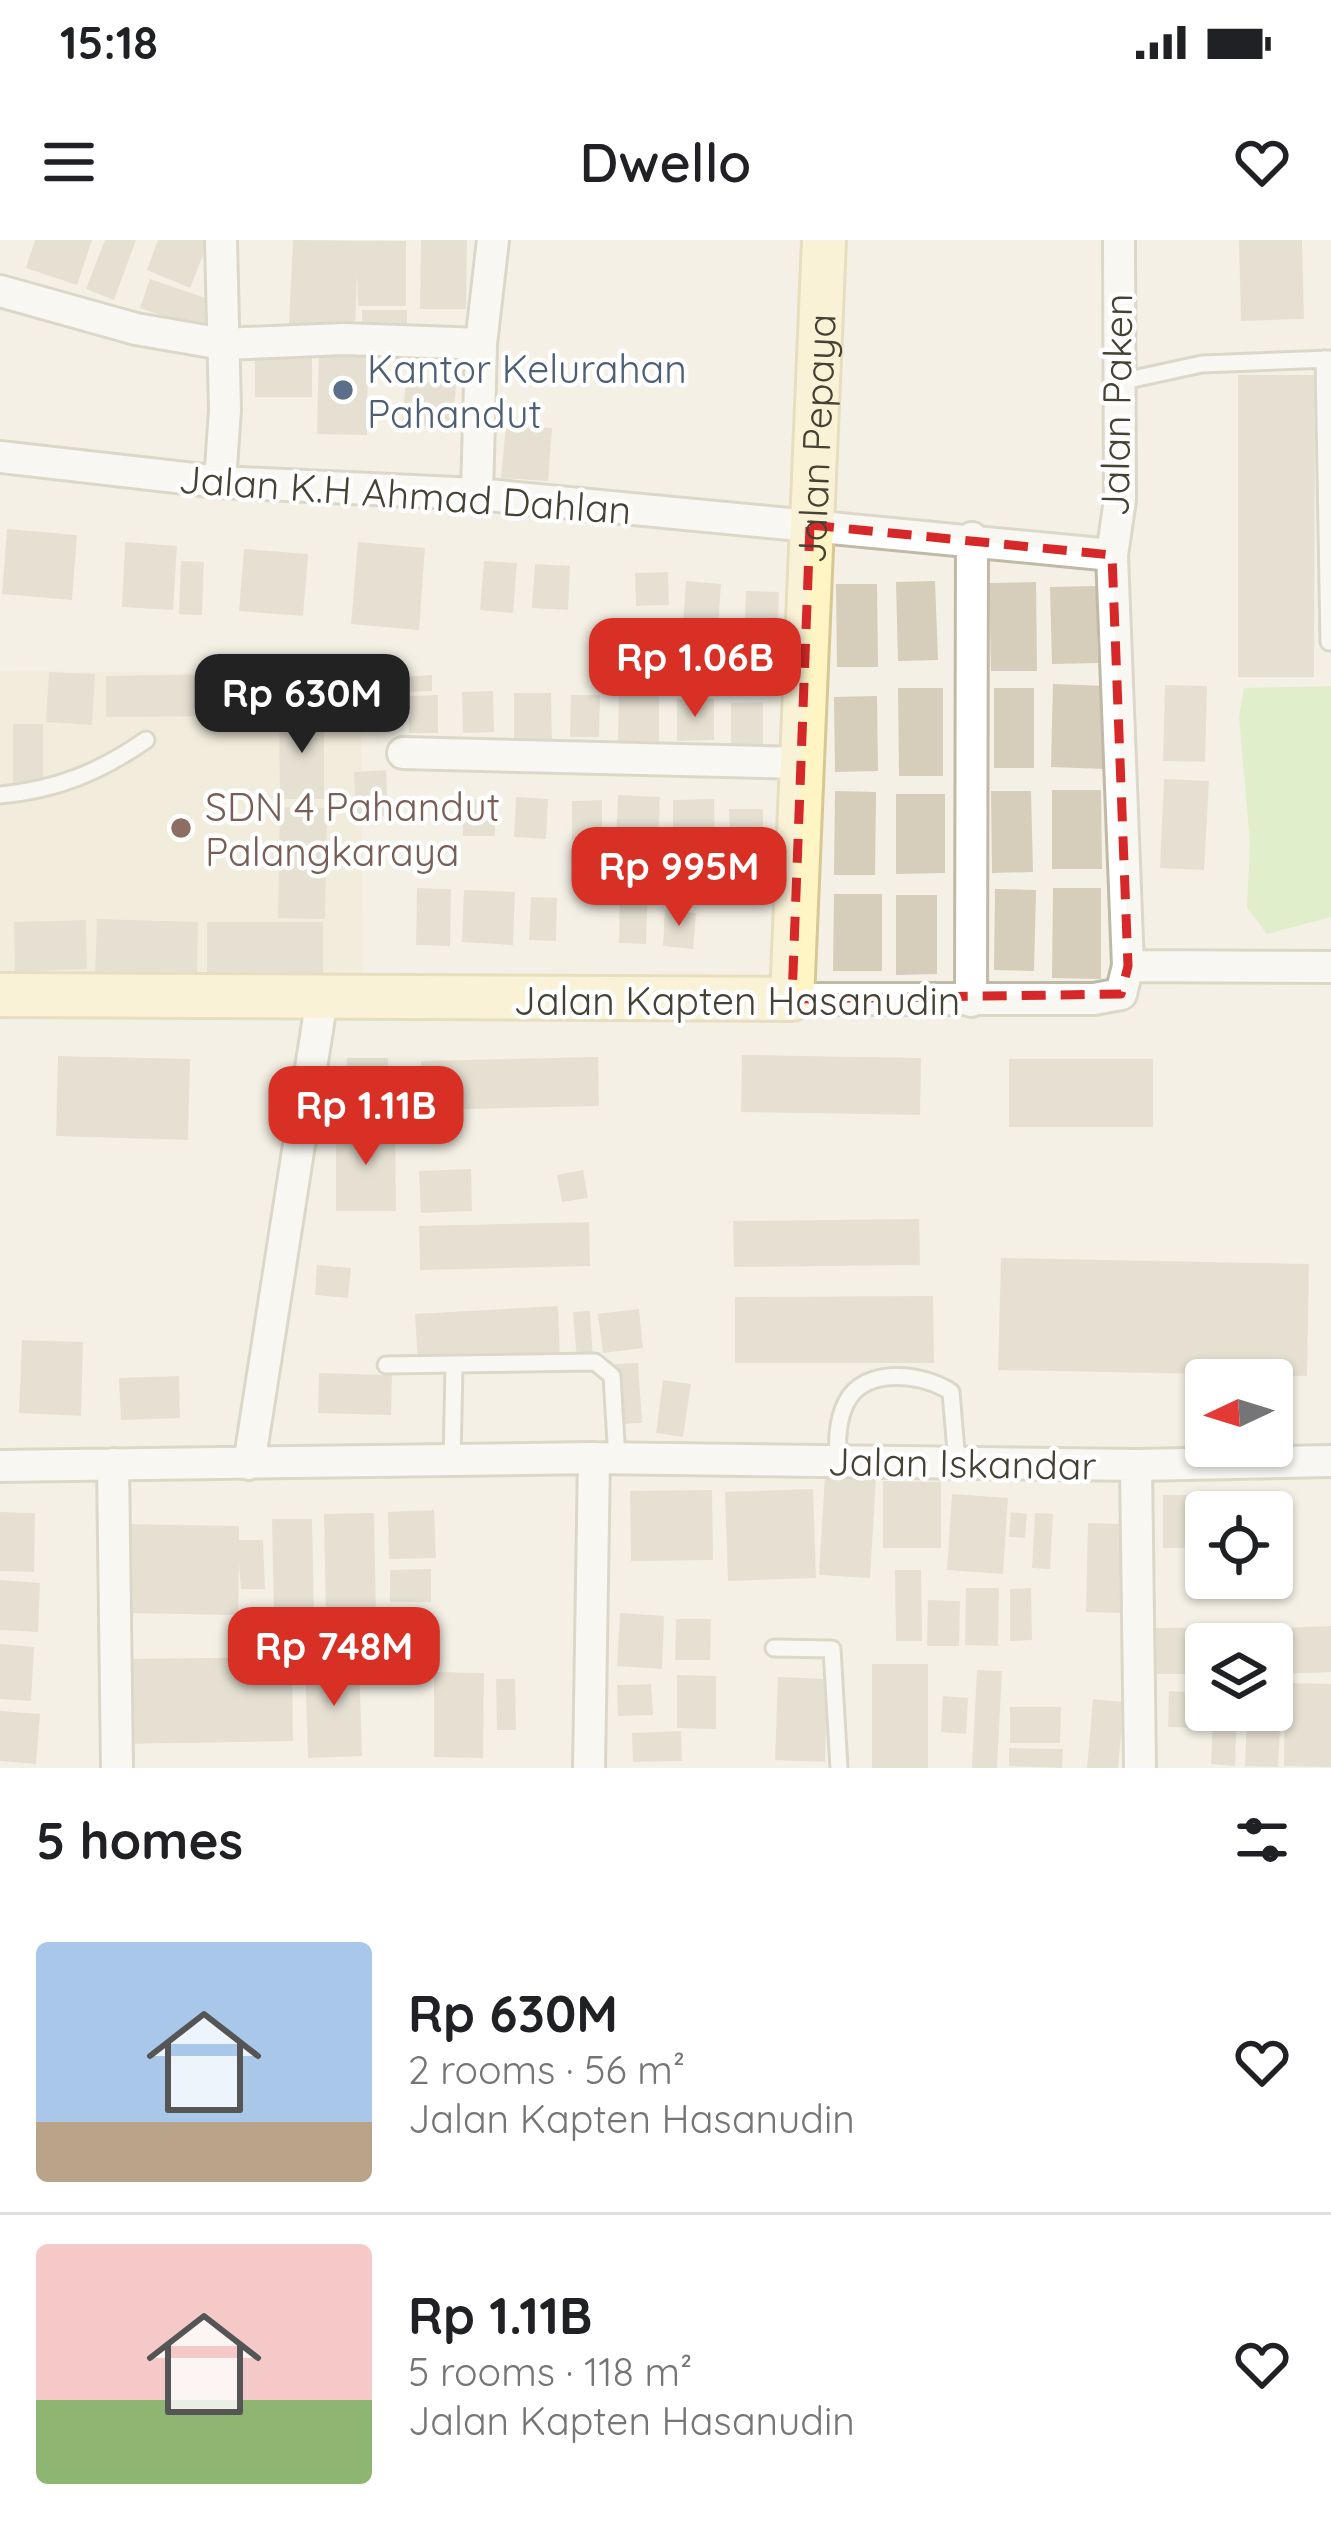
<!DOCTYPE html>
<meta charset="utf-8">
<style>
:root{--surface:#fff;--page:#f2f2f2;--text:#202124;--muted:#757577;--line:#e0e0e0;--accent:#d93025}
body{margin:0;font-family:Quicksand,sans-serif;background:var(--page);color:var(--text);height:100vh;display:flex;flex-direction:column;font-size:45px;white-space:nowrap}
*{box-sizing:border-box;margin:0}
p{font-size:39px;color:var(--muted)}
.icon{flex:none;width:66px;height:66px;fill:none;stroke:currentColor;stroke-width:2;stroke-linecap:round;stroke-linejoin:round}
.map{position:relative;height:1528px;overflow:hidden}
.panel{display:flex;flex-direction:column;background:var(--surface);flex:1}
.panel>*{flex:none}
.needle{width:78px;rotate:266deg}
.fabs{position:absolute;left:1185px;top:1119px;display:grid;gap:24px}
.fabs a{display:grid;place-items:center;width:108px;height:108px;border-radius:12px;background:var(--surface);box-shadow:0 3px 9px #0004;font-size:60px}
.price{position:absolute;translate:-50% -102px;padding:0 27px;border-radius:24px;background:var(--accent);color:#fff;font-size:39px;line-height:78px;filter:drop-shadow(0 3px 6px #0008)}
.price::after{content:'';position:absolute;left:50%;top:72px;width:36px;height:27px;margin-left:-18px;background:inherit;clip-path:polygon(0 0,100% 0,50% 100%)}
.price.on{background:#222;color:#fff}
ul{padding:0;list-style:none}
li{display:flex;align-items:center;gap:36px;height:300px;padding:0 36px}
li+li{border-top:3px solid var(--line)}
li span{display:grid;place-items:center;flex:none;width:336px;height:240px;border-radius:12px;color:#555}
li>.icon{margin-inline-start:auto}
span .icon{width:144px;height:144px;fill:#fffc;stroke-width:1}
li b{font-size:51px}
h2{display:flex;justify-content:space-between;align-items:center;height:144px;padding:0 36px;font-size:51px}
.status{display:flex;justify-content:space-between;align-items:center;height:84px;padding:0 60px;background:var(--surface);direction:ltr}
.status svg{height:33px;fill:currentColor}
header{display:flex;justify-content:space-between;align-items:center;height:156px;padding:0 36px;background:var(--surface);font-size:54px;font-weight:600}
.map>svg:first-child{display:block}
.education{fill:#eee7ce}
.green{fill:#cbebab}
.building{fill:#d6cdba}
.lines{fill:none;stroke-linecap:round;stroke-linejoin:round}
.lane-casing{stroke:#c0b9a7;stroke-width:21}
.street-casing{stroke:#c0b9a7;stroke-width:36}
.secondary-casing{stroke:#d7c892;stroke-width:48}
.lane{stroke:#fff;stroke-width:15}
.street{stroke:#fff;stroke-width:30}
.secondary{stroke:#fff4c4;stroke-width:42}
.marked{fill:none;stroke:#d62828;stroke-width:9;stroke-dasharray:24 15;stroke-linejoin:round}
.service-dot{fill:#5c6f8a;stroke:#fff;stroke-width:4.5}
.education-dot{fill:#8d6e63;stroke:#fff;stroke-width:4.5}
.labels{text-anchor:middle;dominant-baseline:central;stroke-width:9;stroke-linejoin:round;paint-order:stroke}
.service-label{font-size:39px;fill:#4e5e75;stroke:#fff;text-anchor:start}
.street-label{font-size:39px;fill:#474134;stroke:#fff}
.education-label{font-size:39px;fill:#785e54;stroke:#fff;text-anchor:start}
</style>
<div class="status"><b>15:18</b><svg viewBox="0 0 49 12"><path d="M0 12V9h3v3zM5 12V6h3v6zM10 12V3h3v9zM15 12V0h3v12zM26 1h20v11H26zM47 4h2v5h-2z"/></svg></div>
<header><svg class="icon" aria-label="menu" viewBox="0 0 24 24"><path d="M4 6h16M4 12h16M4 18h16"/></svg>Dwello<svg class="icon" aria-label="heart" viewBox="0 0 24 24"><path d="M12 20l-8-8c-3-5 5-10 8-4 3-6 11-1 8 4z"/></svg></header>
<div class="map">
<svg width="1331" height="1528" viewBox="0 0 1331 1528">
<rect width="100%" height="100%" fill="#f4f0e5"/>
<path class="education" d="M0,431L361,434L363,742H0Z"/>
<path class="green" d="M1331,446V677L1267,694L1247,668L1250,602L1239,477L1244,448Z"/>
<path class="building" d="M35,0H92L77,45L26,28Z
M105,0H136L114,60L86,49Z
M158,0H209L190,48L147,30Z
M293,0L406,1V66H358L357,35L355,86L289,83Z
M421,0H467L466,69H420Z
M1239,0H1302L1304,79L1241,81Z
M150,39L214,61L204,90L140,68Z
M362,70H407V93H362Z
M255,104L312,105V157H255Z
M319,105L368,106L367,195L317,194Z
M1238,135H1315L1314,437H1238Z
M406,140L456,144L453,188L402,183Z
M506,184L552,188L548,241L501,238Z
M7,289L77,295L72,360L2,354Z
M125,302L177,306L173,370L122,367Z
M358,302L425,308L419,390L351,384Z
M244,309L308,314L303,376L239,371Z
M181,321L204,322L202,375L179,374Z
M484,321L517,323L513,373L480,370Z
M535,324L570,326L568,370L532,368Z
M668,332L669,365L636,366L635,333Z
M686,341L721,344L718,386L683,384Z
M935,341L938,420L898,421L896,342Z
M1036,342L1037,431H991L989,343Z
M836,344H877L878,427H837Z
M1096,346L1098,423L1052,424L1050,347Z
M746,351L779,352L776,436L743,435Z
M634,378L670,381L666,426L630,422Z
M49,432L95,434L92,485L46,482Z
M236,434V476L106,477V436Z
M432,435V451L401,452L400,437Z
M306,436L307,467L243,469L242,439Z
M1053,444L1107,446L1105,529L1051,527Z
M1165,445L1207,446L1205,522L1163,521Z
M898,448H943V536H899Z
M994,448H1034V528H994Z
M493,451L494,492L463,493L462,452Z
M619,451L659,452V501H618Z
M514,453H551L552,500H514Z
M390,454L391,491H354L353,455Z
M438,455V493H409L408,456Z
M571,455H600L599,497H570Z
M877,456L878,531L835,532L834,457Z
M677,459H714V500L677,501Z
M763,462V504L731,505V463Z
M279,474H324V559H280Z
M13,484H43V543H13Z
M386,530L388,576L356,577L354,532Z
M1164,539L1209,541L1204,630L1160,628Z
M1052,550H1101L1102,629H1052Z
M835,551L876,552L875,635H834Z
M991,551H1031L1033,632L992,633Z
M896,554H945V633L896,634Z
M618,555L660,557L658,605L616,604Z
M516,557L548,559L546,599L514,597Z
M462,559H495V596H463Z
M714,559L715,604H673V560Z
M602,560V604H572V561Z
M280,567L327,568L325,679L278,678Z
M729,569H763V607L730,608Z
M620,638H648L646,704L619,703Z
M417,648L451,649L450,706L416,705Z
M1053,648H1101V739L1052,738Z
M995,649L1036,650L1034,731L994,730Z
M464,650L515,652L513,705L462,702Z
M834,654H882V731H833Z
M896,655H937V734L896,735Z
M531,657L557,658L556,701L529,700Z
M665,670L696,673L693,709L663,706Z
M97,679L198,682L197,738L95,735Z
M86,680L87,729L15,732L14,682Z
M207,682H323V733L207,732Z
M742,815L921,818L920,875L741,872Z
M58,816L190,819L188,900L56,896Z
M598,817L599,866L422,870L421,821Z
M347,818H388V850L347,849Z
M1009,819H1153V887H1009Z
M336,885H395L396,971H336Z
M471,929L472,971L421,973L419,931Z
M583,930L588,958L562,962L557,935Z
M919,979L920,1025L734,1027L733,981Z
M589,982L590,1026L420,1030L419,986Z
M1001,1018L1309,1024L1307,1136L998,1130Z
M317,1025L351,1028L348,1058L315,1055Z
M933,1056L934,1123H735V1057Z
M558,1066L560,1117L418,1125L415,1074Z
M639,1069L643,1108L603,1113L598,1074Z
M590,1071L593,1119L577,1120L573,1072Z
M22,1100L83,1102L81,1176L19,1173Z
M638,1123L642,1183L619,1184L615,1124Z
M319,1133L392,1135L391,1175L318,1173Z
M179,1136L180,1178L121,1180L119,1138Z
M663,1140L691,1144L683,1197L656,1193Z
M825,1235L876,1238L870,1338L819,1335Z
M883,1241L941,1242V1308H883Z
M813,1249L816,1338L728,1341L725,1252Z
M712,1250L713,1320L631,1321L630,1251Z
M952,1254L1008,1258L1003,1334L947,1330Z
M1163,1255H1203V1308H1163Z
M434,1270L436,1318L389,1319L388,1272Z
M0,1272L35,1273L34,1332L0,1331Z
M1011,1272L1027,1274L1025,1298L1009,1297Z
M374,1273L376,1376L326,1378L324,1274Z
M1035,1273L1053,1274L1050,1329L1032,1328Z
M272,1279H312L314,1375L274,1376Z
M1088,1283L1123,1284L1122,1373L1086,1372Z
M126,1284L239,1286V1300H263L265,1349H241L239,1324L238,1375L125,1373Z
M431,1329V1362H390V1330Z
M895,1330H921L922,1401H896Z
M0,1340L40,1343L38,1392L0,1390Z
M966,1348H999L998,1406L965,1405Z
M1031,1348L1032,1400L1010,1401V1349Z
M928,1360L960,1361L959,1406H927Z
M620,1373L664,1376L662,1429L617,1426Z
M676,1379H711L710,1420H675Z
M1331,1386V1432L1284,1434L1282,1388Z
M1273,1387V1404H1206V1434H1148L1147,1388Z
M0,1404L34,1407L31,1461L0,1459Z
M292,1417L293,1501L121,1504L120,1419Z
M359,1421L362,1516L308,1518L305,1423Z
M872,1424H928V1528H872Z
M977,1430L1002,1431L997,1528H972Z
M434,1432L484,1433L483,1518L434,1517Z
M677,1435L716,1436V1489L677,1488Z
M778,1437L827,1439L825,1522L775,1520Z
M496,1439H515L516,1490H497Z
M1285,1443L1331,1444V1527L1284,1526Z
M651,1444L653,1475L618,1476L617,1445Z
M1169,1451L1204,1453L1203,1488L1168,1487Z
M943,1456L968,1458L966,1494L941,1492Z
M1093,1459L1124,1462L1118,1528H1087Z
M1010,1467H1061L1060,1503H1010Z
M1247,1470L1281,1472L1278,1527L1245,1526Z
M0,1471L40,1474L36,1524L0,1521Z
M1213,1472L1237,1473L1235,1526L1211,1524Z
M681,1491L682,1521L633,1522L632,1493Z
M1009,1508L1063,1509L1062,1528L1009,1526Z"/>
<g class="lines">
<g class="lane-casing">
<path id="lane" d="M1324,119L1329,402
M1119,142L1202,124L1330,119
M0,555C56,550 100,532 146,500
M386,1125L595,1122L612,1136L617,1219
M838,1221C837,1202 837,1181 846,1163C864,1126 923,1133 951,1152L957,1223
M452,1222L454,1125
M774,1408L832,1409L839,1528"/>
</g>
<g class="street-casing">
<path id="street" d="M0,51L136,89L223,104L344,99L481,104
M0,217L220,242L477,254L1112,315L1120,260L1119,0
M220,242L225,170L221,0
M477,254L481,104L493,0
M403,513L801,523
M1128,726L1331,727
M792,759H1094L1121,754L1128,726L1112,315
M971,761L972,298
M113,1224L117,1528
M249,1224L322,758
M1136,1225L1140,1528
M0,1226L594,1218L1136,1225L1331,1221
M589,1528L594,1218"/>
</g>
<g class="secondary-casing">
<g id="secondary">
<path id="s1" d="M0,755L792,759L824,0"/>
</g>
</g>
<use href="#lane" class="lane"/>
<use href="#street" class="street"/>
<use href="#secondary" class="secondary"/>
</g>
<path d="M0 0H1331V1528H0ZM810,285L1112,315L1128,726L1121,754L792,759Z" fill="#f4f0e5" fill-opacity=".55" fill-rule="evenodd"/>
<path class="marked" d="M810,285L1112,315L1128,726L1121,754L792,759Z"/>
<circle class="service-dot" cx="343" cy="150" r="12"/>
<circle class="education-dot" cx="181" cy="588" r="12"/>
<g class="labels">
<g class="service-label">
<text x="367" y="128">Kantor Kelurahan<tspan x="367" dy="45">Pahandut</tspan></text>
</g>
<g class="street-label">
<text transform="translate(1116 165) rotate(-89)">Jalan Paken</text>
<text stroke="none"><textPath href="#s1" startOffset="1353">Jalan Pepaya</textPath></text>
<text transform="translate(405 254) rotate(4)">Jalan K.H Ahmad Dahlan</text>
<text x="737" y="760">Jalan Kapten Hasanudin</text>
<text transform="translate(962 1223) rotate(1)">Jalan Iskandar</text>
</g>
<g class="education-label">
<text x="205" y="566">SDN 4 Pahandut<tspan x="205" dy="45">Palangkaraya</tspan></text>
</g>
</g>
</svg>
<div class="fabs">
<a><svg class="needle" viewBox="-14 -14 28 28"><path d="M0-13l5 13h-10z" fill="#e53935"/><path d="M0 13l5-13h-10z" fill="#757577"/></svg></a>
<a><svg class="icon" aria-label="locate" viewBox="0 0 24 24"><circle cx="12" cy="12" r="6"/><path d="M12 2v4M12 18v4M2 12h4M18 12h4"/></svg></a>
<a><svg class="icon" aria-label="layers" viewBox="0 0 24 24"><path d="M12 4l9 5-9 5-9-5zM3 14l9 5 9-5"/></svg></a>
</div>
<b class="price" style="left:695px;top:480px">Rp 1.06B</b>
<b class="price on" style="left:302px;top:516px">Rp 630M</b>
<b class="price" style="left:679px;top:689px">Rp 995M</b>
<b class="price" style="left:366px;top:928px">Rp 1.11B</b>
<b class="price" style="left:334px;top:1469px">Rp 748M</b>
</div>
<section class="panel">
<h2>5 homes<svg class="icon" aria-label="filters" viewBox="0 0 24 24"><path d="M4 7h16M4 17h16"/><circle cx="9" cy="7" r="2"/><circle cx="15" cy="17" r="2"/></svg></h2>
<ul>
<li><span style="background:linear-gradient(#a9c7e8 75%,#b9a48a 0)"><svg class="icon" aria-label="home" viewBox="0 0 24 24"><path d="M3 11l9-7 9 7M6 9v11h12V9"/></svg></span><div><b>Rp 630M</b><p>2 rooms · 56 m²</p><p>Jalan Kapten Hasanudin</p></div><svg class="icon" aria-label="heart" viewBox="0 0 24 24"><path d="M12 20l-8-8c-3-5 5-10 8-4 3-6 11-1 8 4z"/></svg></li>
<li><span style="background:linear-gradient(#f6c9c9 65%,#8fb573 0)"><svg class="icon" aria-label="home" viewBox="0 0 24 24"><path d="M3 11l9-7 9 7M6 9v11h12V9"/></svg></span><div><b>Rp 1.11B</b><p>5 rooms · 118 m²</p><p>Jalan Kapten Hasanudin</p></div><svg class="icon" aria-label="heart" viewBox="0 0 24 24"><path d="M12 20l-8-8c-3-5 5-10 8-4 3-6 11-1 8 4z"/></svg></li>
</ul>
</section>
